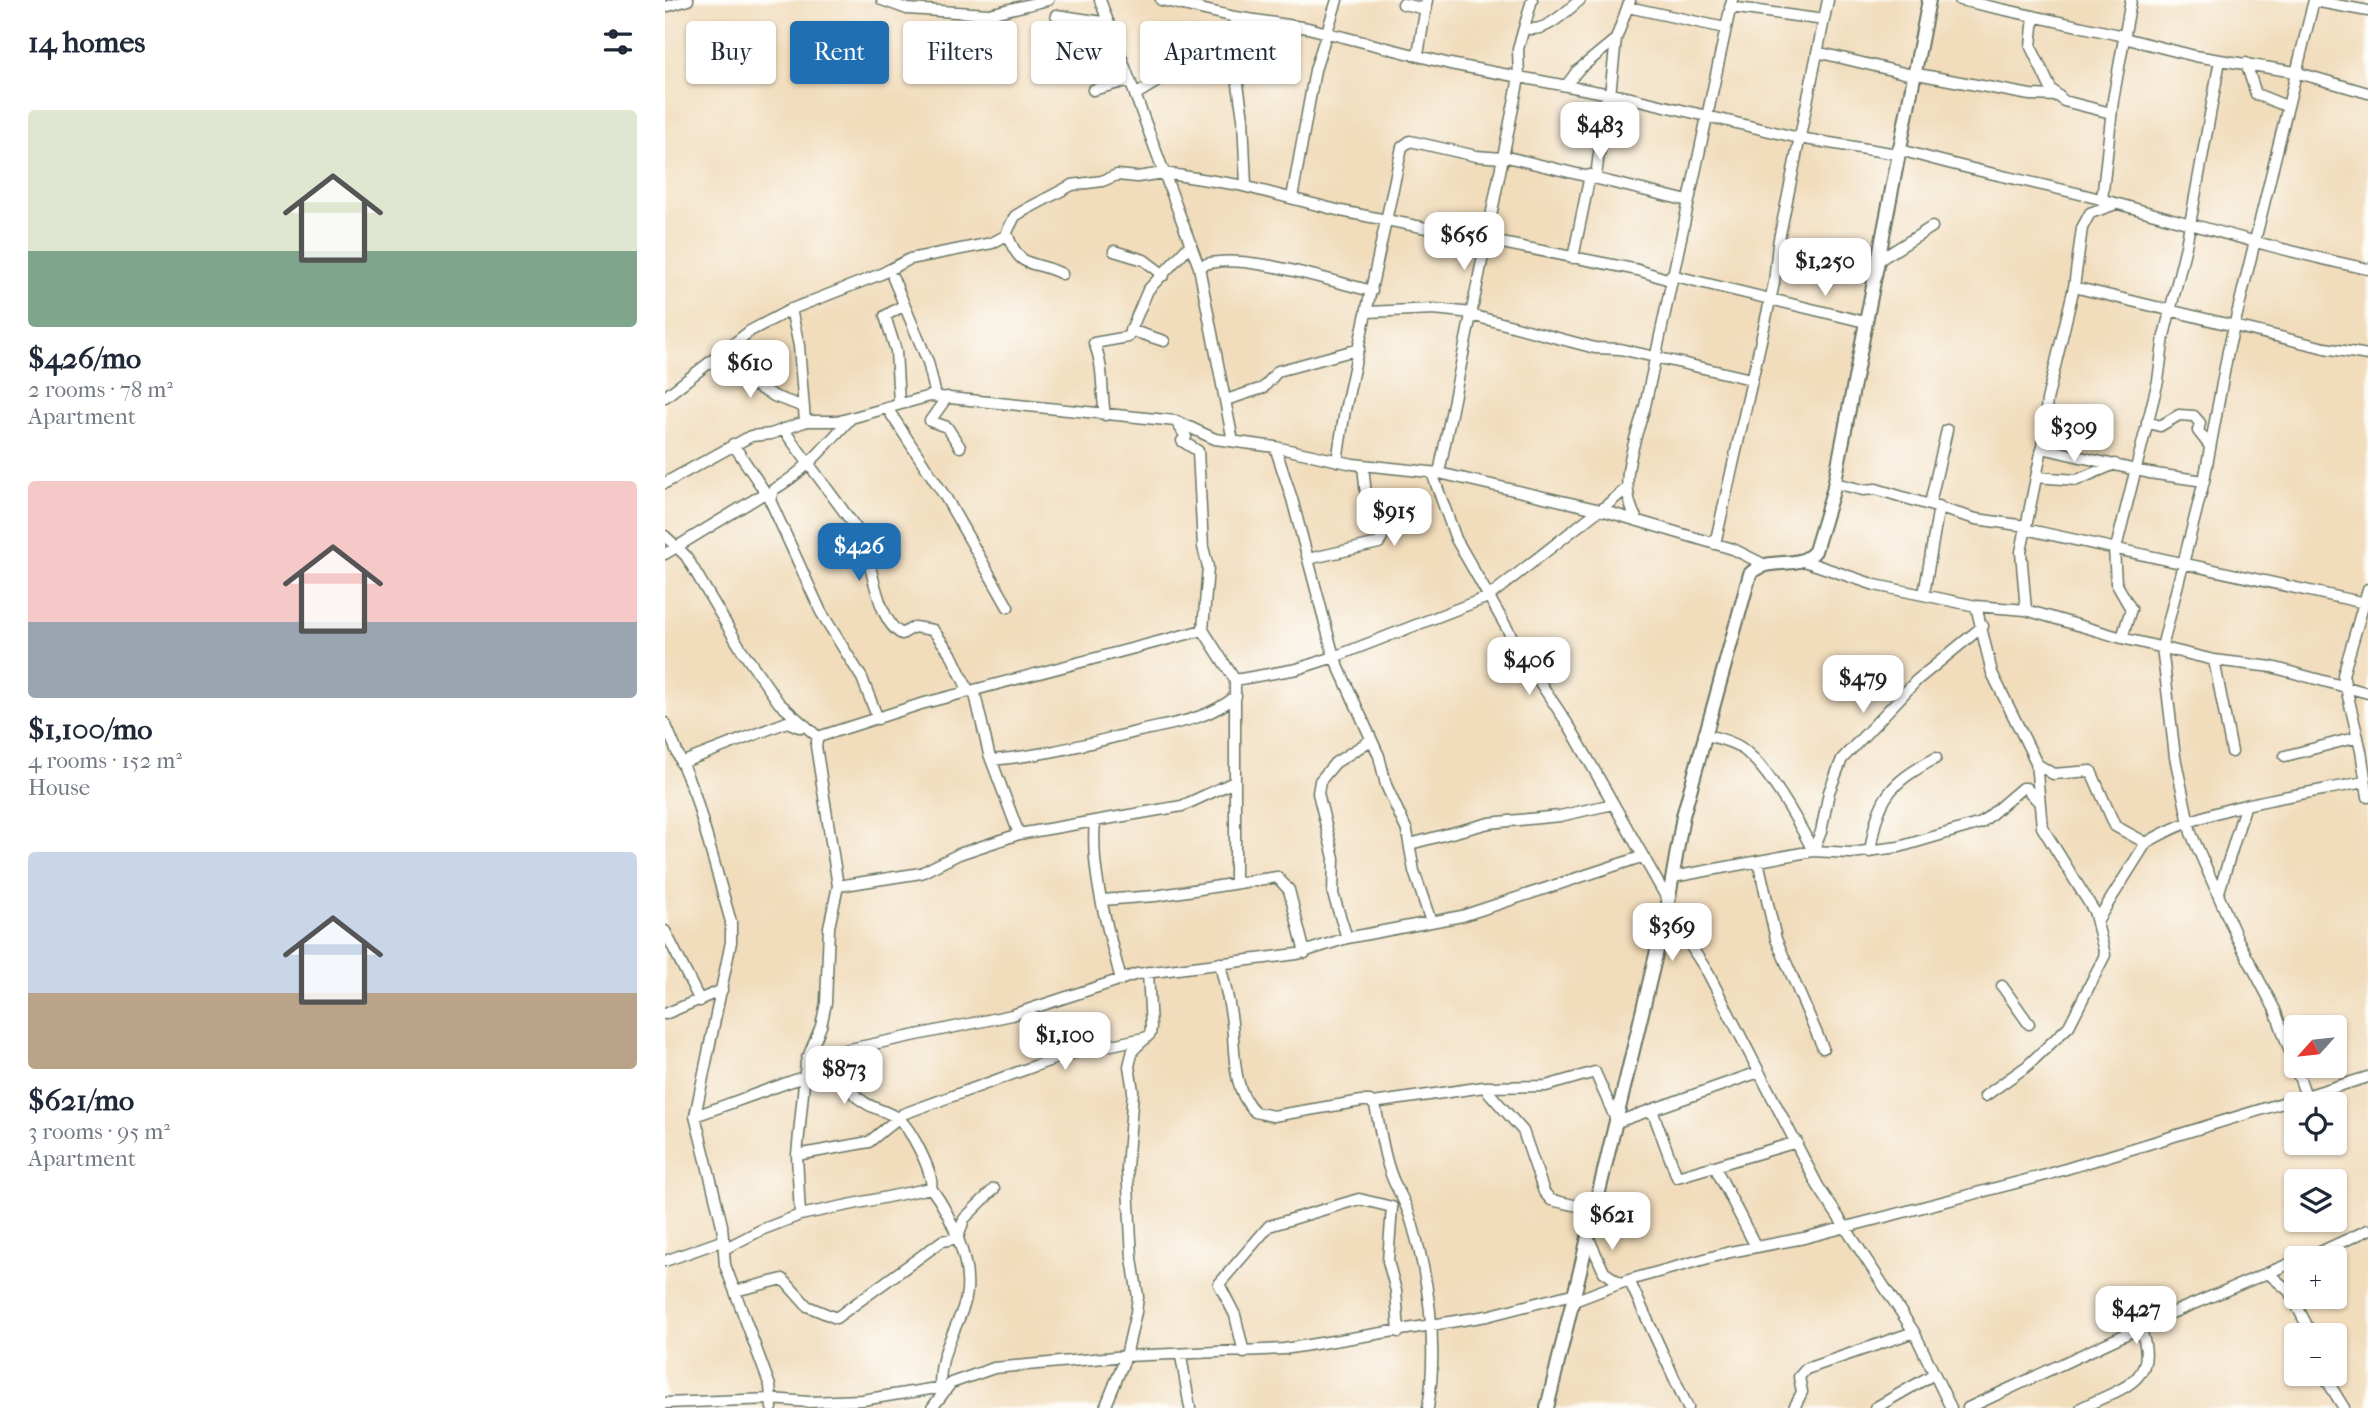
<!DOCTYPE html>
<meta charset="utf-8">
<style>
:root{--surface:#fff;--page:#f6f6f7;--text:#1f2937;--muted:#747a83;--accent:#1f6fb2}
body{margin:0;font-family:"IM FELL French Canon",serif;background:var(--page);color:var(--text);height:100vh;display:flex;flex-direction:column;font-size:26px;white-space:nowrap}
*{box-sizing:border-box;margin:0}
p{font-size:23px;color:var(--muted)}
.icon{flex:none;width:38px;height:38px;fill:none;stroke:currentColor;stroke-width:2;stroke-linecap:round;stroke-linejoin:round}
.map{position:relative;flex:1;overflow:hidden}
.details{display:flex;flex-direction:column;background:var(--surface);width:665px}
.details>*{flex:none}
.guide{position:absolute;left:21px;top:21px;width:665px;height:63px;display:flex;gap:14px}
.needle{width:46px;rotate:243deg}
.tools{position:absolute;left:1619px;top:1015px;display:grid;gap:14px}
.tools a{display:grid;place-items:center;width:63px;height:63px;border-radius:7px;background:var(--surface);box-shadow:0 2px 5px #0004;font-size:35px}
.price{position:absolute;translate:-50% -60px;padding:0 16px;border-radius:14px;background:#fff;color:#222;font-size:23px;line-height:46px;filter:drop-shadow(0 2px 4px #0008)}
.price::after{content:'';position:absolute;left:50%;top:42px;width:21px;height:16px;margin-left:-10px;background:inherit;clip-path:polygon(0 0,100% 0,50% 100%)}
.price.current{background:var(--accent);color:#fff}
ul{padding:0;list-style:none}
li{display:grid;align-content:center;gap:14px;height:371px;padding:0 28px}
li span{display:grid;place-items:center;height:217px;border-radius:7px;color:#555}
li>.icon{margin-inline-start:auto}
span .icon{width:126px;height:126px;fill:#fffc;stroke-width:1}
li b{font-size:30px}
h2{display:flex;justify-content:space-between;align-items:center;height:84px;padding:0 28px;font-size:30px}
.tag{padding:0 24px;border-radius:7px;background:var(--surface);box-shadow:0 2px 5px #0004;font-size:24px;line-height:63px}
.tag.current{background:var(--accent);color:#fff}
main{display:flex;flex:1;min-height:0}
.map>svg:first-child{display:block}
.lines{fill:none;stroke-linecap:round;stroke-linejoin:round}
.minor-casing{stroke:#687563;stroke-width:13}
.tertiary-casing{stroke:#687563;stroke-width:16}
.minor{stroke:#fff;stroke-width:10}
.tertiary{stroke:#fff;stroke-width:12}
</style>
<main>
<section class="details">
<h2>14 homes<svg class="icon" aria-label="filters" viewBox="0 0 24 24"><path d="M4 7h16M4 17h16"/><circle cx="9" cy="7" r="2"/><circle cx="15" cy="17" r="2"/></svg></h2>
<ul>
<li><span style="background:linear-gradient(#dfe7d0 65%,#7fa58c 0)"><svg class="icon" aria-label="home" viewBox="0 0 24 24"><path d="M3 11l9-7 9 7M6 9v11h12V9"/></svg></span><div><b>$426/mo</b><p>2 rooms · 78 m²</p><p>Apartment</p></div></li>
<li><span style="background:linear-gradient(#f6c9c9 65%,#9aa5b1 0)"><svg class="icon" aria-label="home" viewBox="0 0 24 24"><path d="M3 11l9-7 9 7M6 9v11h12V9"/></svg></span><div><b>$1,100/mo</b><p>4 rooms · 152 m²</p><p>House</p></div></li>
<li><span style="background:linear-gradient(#c9d6e8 65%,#b9a48a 0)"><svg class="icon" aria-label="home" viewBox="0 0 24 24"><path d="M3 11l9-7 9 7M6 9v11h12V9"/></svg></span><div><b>$621/mo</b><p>3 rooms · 95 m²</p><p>Apartment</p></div></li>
</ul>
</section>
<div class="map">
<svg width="1703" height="1408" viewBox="0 0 1703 1408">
<rect width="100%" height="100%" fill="#fdfcf7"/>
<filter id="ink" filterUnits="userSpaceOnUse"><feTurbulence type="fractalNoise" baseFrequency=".0143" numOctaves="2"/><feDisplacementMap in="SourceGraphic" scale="14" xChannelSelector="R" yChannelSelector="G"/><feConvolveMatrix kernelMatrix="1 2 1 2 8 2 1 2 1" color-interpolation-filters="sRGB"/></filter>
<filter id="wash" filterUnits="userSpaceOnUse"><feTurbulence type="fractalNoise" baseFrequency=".00686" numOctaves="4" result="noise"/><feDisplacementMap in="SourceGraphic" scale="28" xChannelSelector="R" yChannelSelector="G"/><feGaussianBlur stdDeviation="1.57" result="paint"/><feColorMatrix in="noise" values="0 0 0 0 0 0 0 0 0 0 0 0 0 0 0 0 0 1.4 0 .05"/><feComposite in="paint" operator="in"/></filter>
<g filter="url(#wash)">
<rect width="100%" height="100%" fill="#f1dcbb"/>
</g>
<g filter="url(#ink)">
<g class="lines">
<g class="minor-casing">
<path id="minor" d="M217,0L242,9L324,14L383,0
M435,0L534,267L568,441
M496,0L570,17L643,28L785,64L966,98L1134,138L1232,154
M1295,0L1459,36
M1649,1L1703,11
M738,4L761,9
M0,7L23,0
M963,7L1060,28
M1065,7L1159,20
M391,15L444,23
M1369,16L1366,47L1386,89L1399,101L1446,113
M570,17L567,44L578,118L581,186
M861,28C880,34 901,11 915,0
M1459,38L1530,56L1630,72L1703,93
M1152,52L1247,75
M753,55L762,0
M1581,63L1591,94L1621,106
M1247,73L1365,95L1393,96
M901,86L912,71L951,39
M428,90L465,80
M470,95L506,73L567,44
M945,95L951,39L965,0
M1233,149C1300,170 1367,181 1435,199C1524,223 1612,250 1703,269
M838,156L1023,201
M931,176L942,94
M627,198L650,70L672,0
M1437,200L1448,100L1466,0
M342,234C357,273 366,258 397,274
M449,251L479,260L499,275
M908,258L925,175
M1211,262L1267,227
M534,267C567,248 668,282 707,291
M1006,275L1200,322
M228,278L263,362L271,396
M1409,287L1660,348L1703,355
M126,309L134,346L140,422
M703,312L769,309L807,313
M806,315L930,348L955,349L1086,379
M465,330L499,341
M45,362L111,397L139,407
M0,397L85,331L127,309L216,274L245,259L327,243L340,236L350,216L360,210L407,185L437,181L452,175L472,177L499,173L574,185L676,211L973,270L1005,280
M282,397L265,421L282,427L295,447
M561,400L598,388L613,371L694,349
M234,403L231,351L220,316L239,305
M222,408L281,498L343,607
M1380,414L1405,415L1418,412
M440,415C436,391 439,365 429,343L463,337L483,290L526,244
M511,421L521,437L517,441L533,451L538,547L543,567L538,630
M1482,422L1495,426L1514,415L1529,416L1535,423L1533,431L1544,445
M118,429L194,532C207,557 211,622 237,634L249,627L268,630L286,654L304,692
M68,444L104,498L156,612L197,678L213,719
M610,447L627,499L669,657L714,756L721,785L742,831L749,871L766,922
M1377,448L1484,473L1539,481
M672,461L680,410L737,147L745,141L811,156L837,158
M767,473L791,539L860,660L906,729L1004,902
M774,473L854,78L853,49L867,0
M1371,477L1412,480L1450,464
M0,483L86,436L106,434L142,421H175L265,396L511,421L550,439L610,447L688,464L774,473L936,510L1068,549L1098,564
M1170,483L1198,490L1211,489L1311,519L1361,526
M1266,499L1282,430
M105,501L108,490C140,472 161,445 186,418
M936,510L962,488
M973,521C950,486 970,442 980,406L1067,0
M1360,529L1700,603
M0,536L21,556L76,649L114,703L153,737
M1050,544L1109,283L1113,244L1163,0
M1449,548L1451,583L1466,609L1457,638
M1451,548L1493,381L1499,336L1521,246L1555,60
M0,554L100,493
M643,559L714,543L718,535L715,523L702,506L698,465
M1139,561L1210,585L1311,606L1361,610L1457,638L1549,660L1607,667L1703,693
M1703,589L1678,675L1696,751L1703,797
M1259,594L1274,506
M1311,606L1327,673L1371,762L1377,827L1429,911L1440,955L1404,1026L1362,1066L1320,1096
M1361,610L1356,552L1377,448L1382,400L1409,287L1417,228L1425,213L1448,205
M1549,660L1567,752
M570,680L632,669L669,657L823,597L934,510
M309,690L324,754L354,834
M0,723L30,795L66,922V942L30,1116L57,1225L60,1265L105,1386L107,1408
M1039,734C1051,738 1064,740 1075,747C1102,765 1133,821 1148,851
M1620,756L1693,737
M326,760C380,756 424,743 475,731C510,723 542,720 571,696
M16,763L122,722L134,727L141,726
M1372,764L1388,774L1426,771L1450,826L1481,843
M430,821C425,874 443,928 456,980
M745,844L824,823L895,816L948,804
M1148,851L1156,832L1164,792L1177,759L1252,680L1318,626
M1205,852C1213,798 1223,784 1271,758
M1093,861L1111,939L1158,1048
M1008,877L1148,851L1186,853L1234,847L1316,823L1357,788H1361L1373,801
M173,886L256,873L294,854L354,834L517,806L569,782
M1553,895L1580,807
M437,900L490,896L612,877L624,890L640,953
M1002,909L1043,973L1153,1186L1249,1332L1286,1408
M1432,921L1481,843C1545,804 1627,797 1699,782
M0,931L35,1001
M682,938L668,894L669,858L653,793L655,781L670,763L706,740
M555,963C559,983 565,1003 567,1023C570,1052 567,1090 590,1112L608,1116L697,1101H705L710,1106C716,1131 719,1161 730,1184C737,1197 743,1208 747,1223C765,1284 773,1345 763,1408
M1337,986L1364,1024
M0,1014L57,990
M161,1054C169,1068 178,1083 189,1094C201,1107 217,1109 231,1117C244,1124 270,1175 266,1188
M142,1058L347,1015L472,974L632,954L682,938L797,916L976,857
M819,1087L881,1086L930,1072L952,1122L1094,1072
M1641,1096L1610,1010L1572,938L1526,833L1510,757L1497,647L1539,481L1563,351L1649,0
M708,1103L819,1087L858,1131L879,1192L886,1200L931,1210
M987,1110L1012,1177L1132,1142
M30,1116L141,1076
M132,1155L204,1142L238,1114L400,1055L479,1038
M1050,1167L1091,1247
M135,1215L132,1155L141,1062L156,1026L161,1003L164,927L173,886L151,746L153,737L256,704L538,630L570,680V882
M924,1239L939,1272L955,1283
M59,1249L96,1230L135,1215L266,1188C287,1216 311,1270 299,1305C288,1338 275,1350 275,1387
M1642,1258L1703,1230
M0,1261L59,1240
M1604,1274L1624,1291L1647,1335
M964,1280L1023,1408
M70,1291L118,1279L142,1306L171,1318L277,1241L293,1238L299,1219L329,1189
M909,1301L964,1280L1065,1252L1139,1238L1381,1175L1703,1077
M579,1353L570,1315L554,1284L604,1226L694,1199L727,1207L723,1261L731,1291L734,1332
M516,1356L525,1408
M1658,1374L1679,1408
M0,1403L106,1399L144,1402L197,1400L278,1387
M267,1408L286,1383L329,1368L461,1356L619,1349L822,1316L911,1293
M440,1408L461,1356L471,1312L473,1297L467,1258L462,1168L468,1091L464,1066L468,1050L485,1034L486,1028L483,972
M1129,1408L1137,1392L1134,1377L1141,1369L1249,1332
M1210,1408L1269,1374
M1303,1408L1502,1315L1631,1261
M1416,1408C1454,1389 1497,1382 1475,1328"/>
</g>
<g class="tertiary-casing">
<path id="tertiary" d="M882,1408L1002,909L1018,816L1085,574C1104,554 1133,572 1150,551L1168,491L1264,0"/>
</g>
<use href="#minor" class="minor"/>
<use href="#tertiary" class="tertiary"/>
</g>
</g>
</svg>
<div class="tools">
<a><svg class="needle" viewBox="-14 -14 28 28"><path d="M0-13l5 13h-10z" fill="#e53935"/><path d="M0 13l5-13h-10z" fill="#747a83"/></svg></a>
<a><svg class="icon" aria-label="locate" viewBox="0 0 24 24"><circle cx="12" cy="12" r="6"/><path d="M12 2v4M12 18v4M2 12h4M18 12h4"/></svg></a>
<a><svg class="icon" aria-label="layers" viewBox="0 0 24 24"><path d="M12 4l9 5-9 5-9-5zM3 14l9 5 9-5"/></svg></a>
<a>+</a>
<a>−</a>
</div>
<b class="price" style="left:935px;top:162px">$483</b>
<b class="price" style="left:799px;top:272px">$656</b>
<b class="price" style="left:1160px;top:298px">$1,250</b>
<b class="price" style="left:85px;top:400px">$610</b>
<b class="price" style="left:1409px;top:464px">$309</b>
<b class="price" style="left:729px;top:548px">$915</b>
<b class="price current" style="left:194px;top:583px">$426</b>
<b class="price" style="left:864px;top:697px">$406</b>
<b class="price" style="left:1198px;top:715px">$479</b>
<b class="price" style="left:1007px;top:963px">$369</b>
<b class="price" style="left:400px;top:1072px">$1,100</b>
<b class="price" style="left:179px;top:1106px">$873</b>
<b class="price" style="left:947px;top:1252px">$621</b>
<b class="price" style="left:1471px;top:1346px">$427</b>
<div class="guide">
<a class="tag">Buy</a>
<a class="tag current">Rent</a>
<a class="tag">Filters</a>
<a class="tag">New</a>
<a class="tag">Apartment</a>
</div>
</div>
</main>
